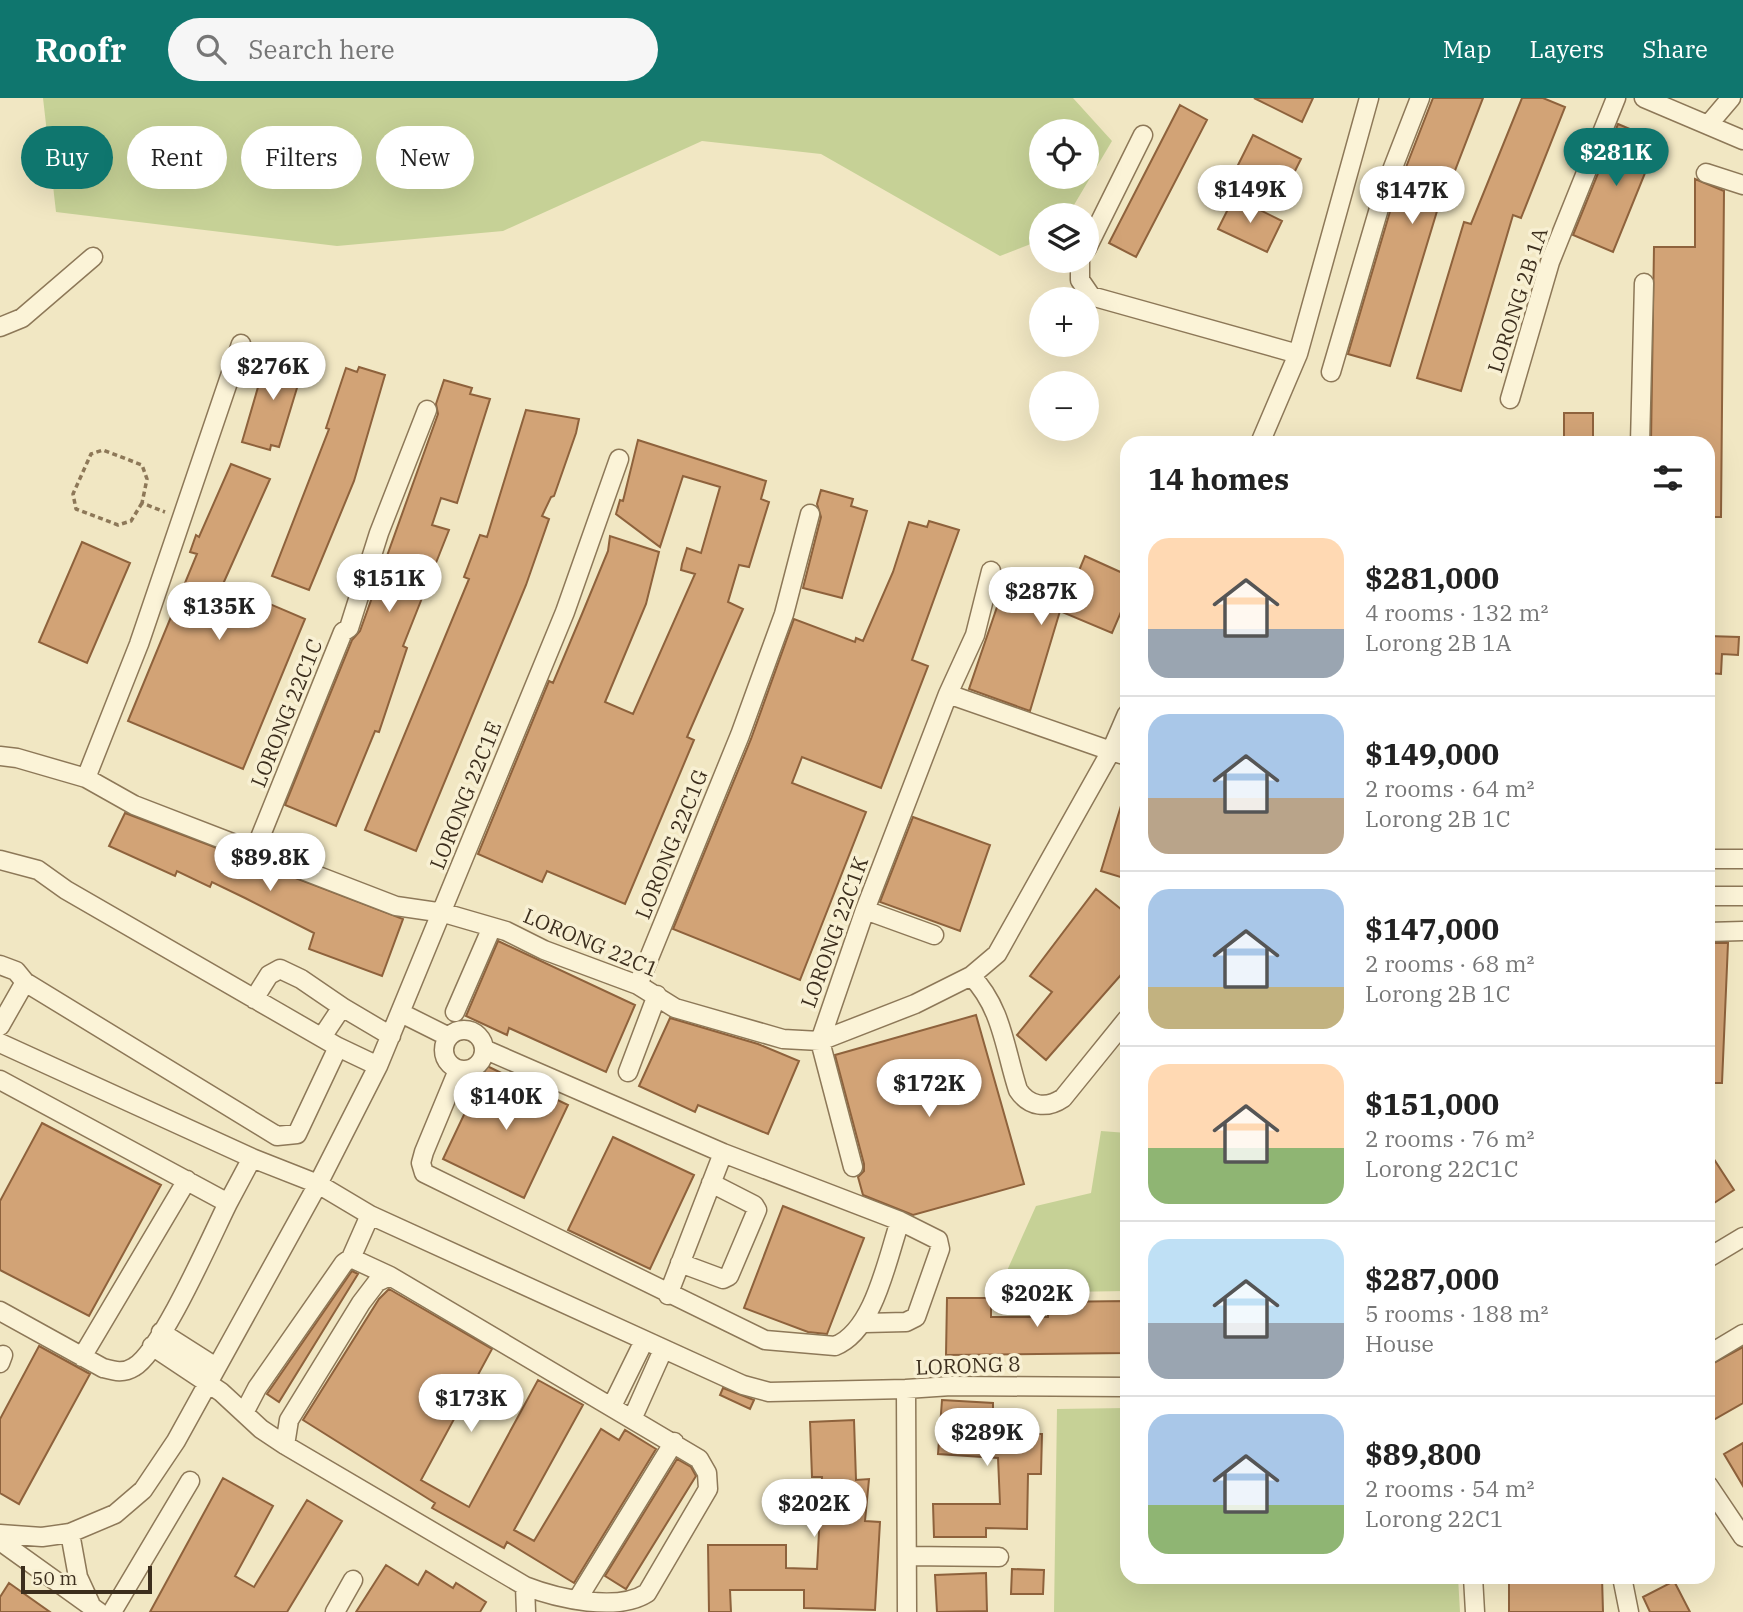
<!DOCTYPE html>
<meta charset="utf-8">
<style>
:root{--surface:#fff;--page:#f6f6f6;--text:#222;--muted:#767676;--line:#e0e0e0;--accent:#0f766e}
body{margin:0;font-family:"IBM Plex Serif",serif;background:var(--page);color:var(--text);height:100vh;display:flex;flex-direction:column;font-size:26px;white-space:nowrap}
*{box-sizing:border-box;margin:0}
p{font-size:23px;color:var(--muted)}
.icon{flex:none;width:38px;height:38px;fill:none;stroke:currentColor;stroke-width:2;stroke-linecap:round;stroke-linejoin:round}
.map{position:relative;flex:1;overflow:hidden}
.side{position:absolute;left:1120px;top:338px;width:595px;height:1148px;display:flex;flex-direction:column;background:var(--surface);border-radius:21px;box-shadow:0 7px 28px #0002}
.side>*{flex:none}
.banner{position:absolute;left:21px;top:28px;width:665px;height:63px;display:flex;gap:14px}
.fabs{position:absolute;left:1029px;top:21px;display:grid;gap:14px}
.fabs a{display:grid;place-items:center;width:70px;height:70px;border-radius:50%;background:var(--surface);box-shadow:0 7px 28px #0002;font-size:35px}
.scale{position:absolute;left:21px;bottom:18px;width:131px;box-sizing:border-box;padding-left:7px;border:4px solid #3c2e1d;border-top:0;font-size:19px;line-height:24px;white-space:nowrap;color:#3c2e1d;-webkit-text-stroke:5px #f8f0d3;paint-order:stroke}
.price{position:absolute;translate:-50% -60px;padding:0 16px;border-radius:24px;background:#fff;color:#222;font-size:23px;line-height:46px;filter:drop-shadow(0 2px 4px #0008)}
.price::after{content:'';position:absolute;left:50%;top:42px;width:21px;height:16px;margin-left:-10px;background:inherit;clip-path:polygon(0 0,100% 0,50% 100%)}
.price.selected{background:var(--accent);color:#fff}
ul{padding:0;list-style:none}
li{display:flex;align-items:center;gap:21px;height:175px;padding:0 28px}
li+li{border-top:2px solid var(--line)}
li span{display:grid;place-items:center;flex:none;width:196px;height:140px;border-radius:21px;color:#555}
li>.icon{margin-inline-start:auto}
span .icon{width:84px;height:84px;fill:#fffc;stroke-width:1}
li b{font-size:30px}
h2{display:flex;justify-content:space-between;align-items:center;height:84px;padding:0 28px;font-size:30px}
.tag{padding:0 24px;border-radius:32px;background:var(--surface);box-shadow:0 7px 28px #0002;font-size:24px;line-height:63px}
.tag.selected{background:var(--accent);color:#fff}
header{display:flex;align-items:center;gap:42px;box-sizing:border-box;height:98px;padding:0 35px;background:var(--accent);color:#fff}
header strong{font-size:33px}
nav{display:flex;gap:38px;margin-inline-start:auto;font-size:24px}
.search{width:490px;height:63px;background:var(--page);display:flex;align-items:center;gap:18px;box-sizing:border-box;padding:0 24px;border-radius:38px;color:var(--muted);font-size:26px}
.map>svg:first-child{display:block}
.green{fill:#c6d196;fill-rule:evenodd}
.building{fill:#d2a376;stroke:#8e623c;stroke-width:2}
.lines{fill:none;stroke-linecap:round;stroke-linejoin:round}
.minor-casing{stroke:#8d7858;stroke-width:21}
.path{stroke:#8d7858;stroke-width:3.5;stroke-dasharray:5 3.5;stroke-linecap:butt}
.minor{stroke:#fbf3d7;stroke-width:18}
.labels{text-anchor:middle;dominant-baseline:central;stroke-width:7;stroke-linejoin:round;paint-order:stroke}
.street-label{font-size:21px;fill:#3c2e1d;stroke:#f8f0d3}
</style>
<header>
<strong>Roofr</strong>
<div class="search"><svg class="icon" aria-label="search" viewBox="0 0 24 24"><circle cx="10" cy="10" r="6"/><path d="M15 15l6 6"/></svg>Search here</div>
<nav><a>Map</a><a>Layers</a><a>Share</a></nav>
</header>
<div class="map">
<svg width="1743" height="1514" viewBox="0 0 1743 1514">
<rect width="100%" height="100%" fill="#f1e7c3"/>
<path class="green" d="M43,0H1073L1112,43L1068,117H1041V142L1000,158L821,56L702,43L503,133L337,148L56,114ZM1041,33H1087V79H1041Z
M1101,1033L1127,1035V1193L997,1195L1036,1108L1091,1095Z
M1127,1310V1479H1458L1460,1514H1054L1057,1311Z"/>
<path class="building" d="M1254,0H1313L1302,24Z
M1433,0H1483L1444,101L1441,100L1390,268L1348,256L1394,100Z
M1522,0H1543L1565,9L1521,120L1513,117L1461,293L1417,280L1464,124L1471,126Z
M1180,7L1207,22L1136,159L1109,145Z
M1618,26L1658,43L1613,154L1573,137Z
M1253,37L1301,61L1284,95L1236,71Z
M1695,81L1724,93L1721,419H1708V345H1651L1654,149H1695Z
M1234,99L1282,123L1267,154L1218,131Z
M268,255L304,267L279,349L271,347L270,352L242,344Z
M359,269L385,277L354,383L309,492L272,478L329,331L326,330L346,270L357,274Z
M444,282L472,290L470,296L490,301L457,405L441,400L432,427L449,432L403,548L407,550L379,634L375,633L336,728L285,707L352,542L360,533L438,316L436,306Z
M526,312L579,321L576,335L554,398L551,399L542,418L549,421L526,487L416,753L365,732L469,481L464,479L480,437L487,439Z
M1564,315H1593V345H1564Z
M638,342L766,383L761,401L769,404L749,469L739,467L728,504L743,511L687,639L694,642L625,806L547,773L542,784L478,756L549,583L553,585L582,516L608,453L610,438L659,454L646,506L605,604L633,616L695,476L681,472L682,466L687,450L701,455L720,389L683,378L660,449L616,416L620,402L623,403Z
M231,366L270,381L223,486L305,521L243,671L128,623L197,456L190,454L196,437L199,439Z
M821,392L853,401L851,408L867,413L842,500L803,490L821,419L817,406Z
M929,423L959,432L912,562L928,568L881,690L802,659L792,685L866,714L800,882L673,831L751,641L794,521L855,544L856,540L863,543L893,474L909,424L927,429Z
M82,444L130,465L87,565L39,544Z
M1085,458L1127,477V500L1112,535L1060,513L1030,613L969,591L1010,471L1071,492Z
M1708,538L1739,539L1738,557L1722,556L1721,576L1708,575Z
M1124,698L1127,699V781L1101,773Z
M125,715L403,821L382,878L309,851L314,835L245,800L212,784L210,789L177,773L175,778L109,748Z
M913,719L990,747L960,833L880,804Z
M1096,791L1127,816V870L1046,962L1017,937L1052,894L1030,878Z
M498,843L635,907L606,974L509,930L507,937L466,918Z
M1708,845H1728L1722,985H1708Z
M976,917L1024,1086L913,1117L863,1097L858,1079L864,1073V1066L835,957Z
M670,920L758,946L799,963L768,1036L698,1007L695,1014L639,988Z
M487,968L568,1007L524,1100L443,1061Z
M42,1025L161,1087L89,1218L0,1172V1103Z
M613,1039L694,1077L650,1171L568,1132Z
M1708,1052L1734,1092L1708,1109Z
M783,1108L864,1140L827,1236L808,1234L744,1210Z
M352,1173L358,1176L279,1304L267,1296Z
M389,1191L492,1251L421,1382L469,1409L538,1282L583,1307L514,1432L534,1443L601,1331L619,1342L625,1332L656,1351L574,1485L507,1444L504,1450L432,1410L435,1405L303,1322L379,1201Z
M947,1200H991V1219H1048V1204L1127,1203V1255L946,1257Z
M39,1248L90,1276L19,1406L0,1395V1321Z
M1743,1249V1305L1708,1325V1268Z
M723,1290L754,1302L750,1311L720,1297Z
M942,1302L993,1305V1315H1016V1336H1042L1041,1376H1028L1027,1431L986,1430V1439H934L933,1406H1000L998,1360L938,1356Z
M854,1322L856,1382L869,1381L865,1423L880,1424L875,1512L804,1510V1492H730L731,1514H709L708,1447H786V1470L817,1471L822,1379H812L810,1324Z
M1743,1345V1388L1724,1356Z
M677,1361L691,1369L696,1378L626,1491L605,1478Z
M223,1380L273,1408L235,1478L254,1489L307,1402L342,1423L287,1514H150Z
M386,1467L418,1487L426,1473L453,1490L456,1485L486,1504L480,1514H356Z
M1012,1471L1044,1472L1043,1496H1011Z
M986,1475L987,1513L937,1514L935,1477Z
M1509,1479H1602L1603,1514H1509Z
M1674,1483L1690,1514H1650L1643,1499Z
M9,1485L50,1514H0V1499Z"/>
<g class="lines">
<g class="minor-casing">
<path id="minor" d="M1644,0L1743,42
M1708,27L1731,0
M1706,75L1743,87
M1087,150L1143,37
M1080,163V182L1091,198L1298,256L1369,0
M0,229L22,220L93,159
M1331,274L1385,90L1420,0
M1510,301L1550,164L1616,0
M1260,345L1298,256
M1640,345L1644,185
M948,596L975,537L991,473
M0,658L17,660L86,680L134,707L396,808L444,815L506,833L544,852L638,887L675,910L783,941L820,943L915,906L971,878C1002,909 1005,952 1018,992C1029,1009 1047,1011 1063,1000L1127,921
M86,680L139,546L241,246
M255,752L343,534L349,530L379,435L427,312
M1708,761H1743
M0,762L38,772L66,792L338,949L378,968
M1708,798H1743
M865,812L934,837
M1708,834L1743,833
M0,867L16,873L25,884L0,928
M971,878L997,856L1111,653L1127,658
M25,884L277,1038L297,1036L338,949
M638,887L740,637L784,516L810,416
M254,901L269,877L280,871L301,881L342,909
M455,914L492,829
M401,915L449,939
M444 952a20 20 0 1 1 40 0a20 20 0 1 1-40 0Z
M322,939L342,909L391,938
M0,945L252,1060L318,1086L370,1117L743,1287L769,1294L906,1291
M484,951L723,1055L900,1123L938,1142L940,1151L916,1219L906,1224L865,1225
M458,972L424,1054L421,1065L424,1075L765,1242L835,1248C874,1233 887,1161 900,1123
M628,974L657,897
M0,982L228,1105C212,1137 161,1254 134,1269C123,1276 114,1273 103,1270L0,1213
M853,1069L820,943L865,812L948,596L1111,653L1127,616
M228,1105L252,1060
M351,1160L370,1117
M1708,1160L1743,1139
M680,1165L723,1181L729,1178L757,1112L754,1107L711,1085
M668,1197L723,1055
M161,1234L216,1269
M152,1248L221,1294L261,1331L285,1347L525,1488C558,1501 618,1514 647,1495L708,1391L707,1375L699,1361L390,1178L351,1160L344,1165L257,1290L245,1313
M1708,1257L1743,1236
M82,1259L187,1082
M0,1265L3,1257
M612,1308L644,1243
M633,1319L663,1252
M285,1347L289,1322L361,1205L377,1184L390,1178
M1708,1387L1743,1439
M70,1435L78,1479L90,1505
M0,1436L42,1439L70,1435L115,1416L143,1392L176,1343L318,1086L378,968L565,514L619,361
M0,1443L99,1514
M907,1458L999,1459
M1473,1479L1475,1514
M1622,1479L1629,1514
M525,1488L526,1514
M577,1502L674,1344
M112,1514L190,1383
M335,1514L353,1482
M907,1514L906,1291L951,1288L1127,1289"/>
</g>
<path class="path" d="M142,405L131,423L118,427L76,411L73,396L91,356L103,352L142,367L147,381L142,405L165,414"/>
<use href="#minor" class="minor"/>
</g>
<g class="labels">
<g class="street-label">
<text transform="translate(1517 202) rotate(-72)">LORONG 2B 1A</text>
<text transform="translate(286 615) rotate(-68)">LORONG 22C1C</text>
<text transform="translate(465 697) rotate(-68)">LORONG 22C1E</text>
<text transform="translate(671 746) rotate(-68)">LORONG 22C1G</text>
<text transform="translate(834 834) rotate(-70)">LORONG 22C1K</text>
<text transform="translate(591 844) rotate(23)">LORONG 22C1</text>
<text transform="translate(968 1267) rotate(-2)">LORONG 8</text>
</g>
</g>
</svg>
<div class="fabs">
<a><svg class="icon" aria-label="locate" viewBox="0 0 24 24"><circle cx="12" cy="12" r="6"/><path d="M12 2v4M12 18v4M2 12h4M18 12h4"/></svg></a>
<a><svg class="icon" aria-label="layers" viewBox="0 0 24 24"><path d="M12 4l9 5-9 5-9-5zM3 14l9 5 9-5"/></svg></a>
<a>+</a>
<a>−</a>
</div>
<div class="scale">50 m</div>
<b class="price selected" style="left:1616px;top:90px">$281K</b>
<b class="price" style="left:1250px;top:127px">$149K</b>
<b class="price" style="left:1412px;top:128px">$147K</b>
<b class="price" style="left:273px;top:304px">$276K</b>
<b class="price" style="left:389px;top:516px">$151K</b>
<b class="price" style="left:1041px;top:529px">$287K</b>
<b class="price" style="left:219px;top:544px">$135K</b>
<b class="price" style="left:270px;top:795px">$89.8K</b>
<b class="price" style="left:929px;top:1021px">$172K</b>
<b class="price" style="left:506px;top:1034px">$140K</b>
<b class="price" style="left:1037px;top:1231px">$202K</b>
<b class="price" style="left:471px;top:1336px">$173K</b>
<b class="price" style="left:987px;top:1370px">$289K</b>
<b class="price" style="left:814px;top:1441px">$202K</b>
<div class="banner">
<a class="tag selected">Buy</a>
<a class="tag">Rent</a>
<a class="tag">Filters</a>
<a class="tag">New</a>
</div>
<section class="side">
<h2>14 homes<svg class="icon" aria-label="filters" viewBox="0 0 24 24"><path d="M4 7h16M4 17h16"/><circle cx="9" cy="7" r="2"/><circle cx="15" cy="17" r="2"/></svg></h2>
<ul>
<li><span style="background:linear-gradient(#ffd9b3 65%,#9aa5b1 0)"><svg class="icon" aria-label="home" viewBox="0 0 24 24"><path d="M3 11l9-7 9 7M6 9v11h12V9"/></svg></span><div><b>$281,000</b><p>4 rooms · 132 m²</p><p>Lorong 2B 1A</p></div></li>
<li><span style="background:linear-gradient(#a9c7e8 60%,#b9a48a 0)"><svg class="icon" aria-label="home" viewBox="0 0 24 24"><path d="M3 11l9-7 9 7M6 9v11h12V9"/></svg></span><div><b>$149,000</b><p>2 rooms · 64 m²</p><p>Lorong 2B 1C</p></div></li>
<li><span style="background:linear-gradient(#a9c7e8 70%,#c2b280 0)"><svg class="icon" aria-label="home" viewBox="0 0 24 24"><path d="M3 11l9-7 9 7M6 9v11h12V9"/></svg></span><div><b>$147,000</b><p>2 rooms · 68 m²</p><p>Lorong 2B 1C</p></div></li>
<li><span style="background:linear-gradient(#ffd9b3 60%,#8fb573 0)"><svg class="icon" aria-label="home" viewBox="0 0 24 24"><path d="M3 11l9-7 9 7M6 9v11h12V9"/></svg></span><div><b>$151,000</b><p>2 rooms · 76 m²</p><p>Lorong 22C1C</p></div></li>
<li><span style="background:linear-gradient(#bfe0f5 60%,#9aa5b1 0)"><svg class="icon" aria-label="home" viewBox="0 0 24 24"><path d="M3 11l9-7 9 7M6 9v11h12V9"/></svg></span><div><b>$287,000</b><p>5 rooms · 188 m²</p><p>House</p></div></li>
<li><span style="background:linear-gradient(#a9c7e8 65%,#8fb573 0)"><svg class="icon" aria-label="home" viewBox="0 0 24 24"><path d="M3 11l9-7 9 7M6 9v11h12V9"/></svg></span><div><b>$89,800</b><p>2 rooms · 54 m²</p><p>Lorong 22C1</p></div></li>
</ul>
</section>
</div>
